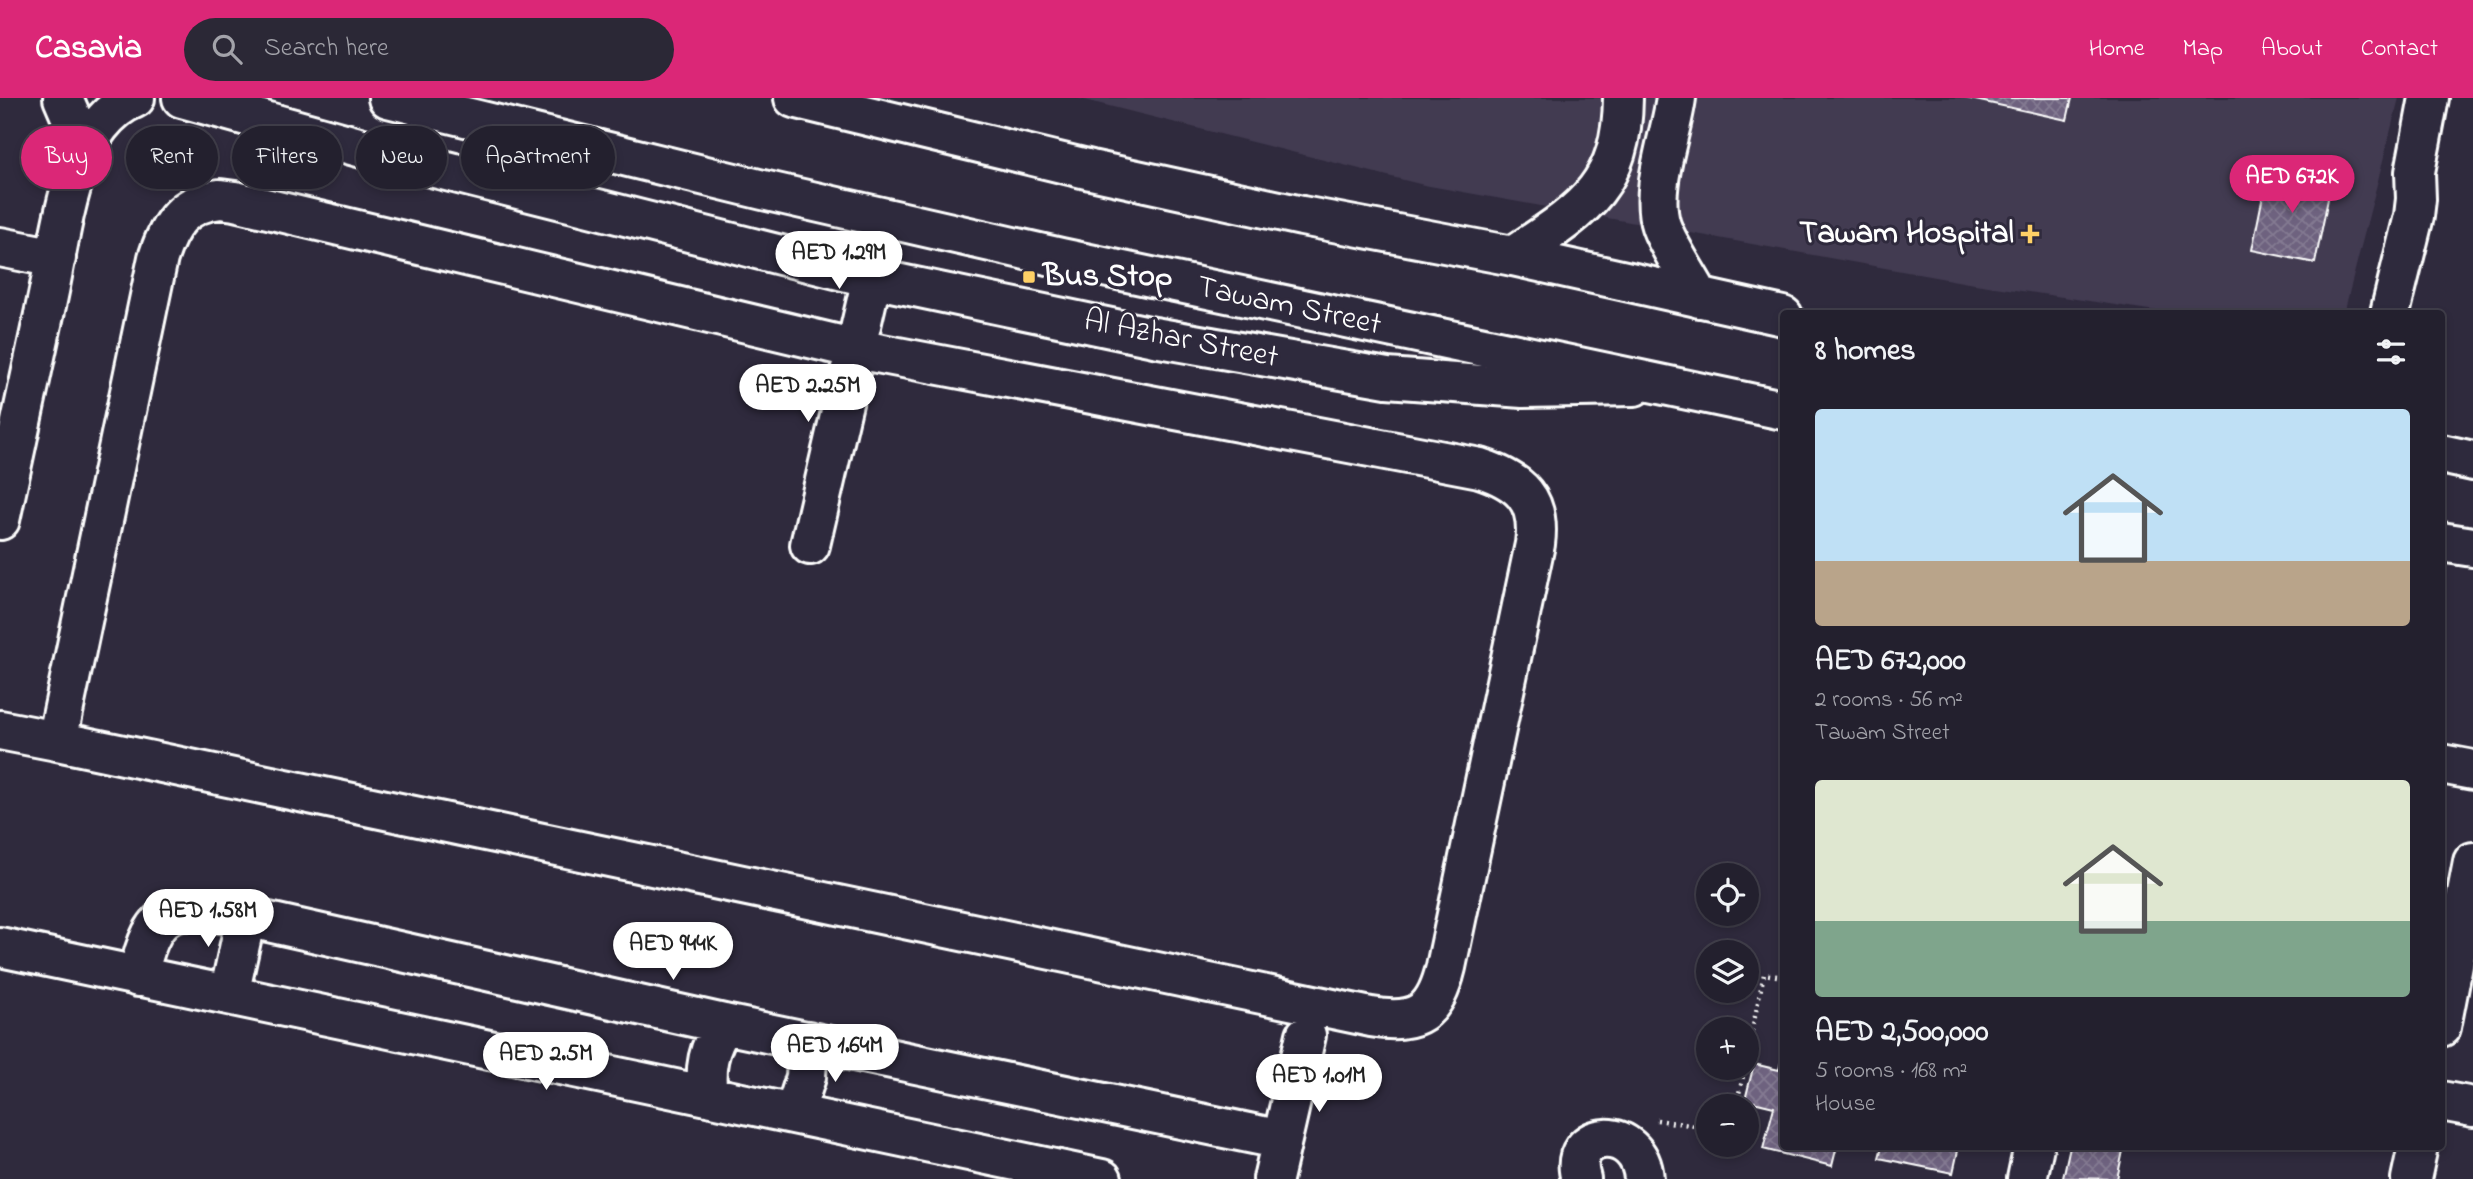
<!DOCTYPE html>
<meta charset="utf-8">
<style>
:root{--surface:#23202e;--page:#2b2836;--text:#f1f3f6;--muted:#a3a3aa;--line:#403e4a;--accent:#db2777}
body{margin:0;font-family:"Indie Flower",sans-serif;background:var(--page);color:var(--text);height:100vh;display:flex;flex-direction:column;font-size:26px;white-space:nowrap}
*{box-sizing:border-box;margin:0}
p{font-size:23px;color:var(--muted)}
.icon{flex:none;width:38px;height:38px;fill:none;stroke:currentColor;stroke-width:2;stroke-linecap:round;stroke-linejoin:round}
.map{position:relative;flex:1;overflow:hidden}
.panel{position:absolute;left:1780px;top:212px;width:665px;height:840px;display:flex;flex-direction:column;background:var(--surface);border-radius:7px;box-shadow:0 4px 10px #0003,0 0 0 2px var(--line)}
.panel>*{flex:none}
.guide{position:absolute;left:21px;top:28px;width:665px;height:63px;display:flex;gap:14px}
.fabs{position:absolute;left:1696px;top:765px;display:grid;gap:14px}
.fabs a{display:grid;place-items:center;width:63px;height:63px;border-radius:50%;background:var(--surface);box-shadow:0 4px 10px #0003,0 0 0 2px var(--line);font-size:35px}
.price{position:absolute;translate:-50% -60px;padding:0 16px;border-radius:24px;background:#fff;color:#222;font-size:23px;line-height:46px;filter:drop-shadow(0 2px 4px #0008)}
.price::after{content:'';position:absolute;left:50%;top:42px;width:21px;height:16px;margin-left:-10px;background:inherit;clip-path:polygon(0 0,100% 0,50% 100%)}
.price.on{background:var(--accent);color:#fff}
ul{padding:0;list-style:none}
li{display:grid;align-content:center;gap:14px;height:371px;padding:0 35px}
li span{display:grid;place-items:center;height:217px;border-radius:7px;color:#555}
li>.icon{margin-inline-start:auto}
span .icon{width:126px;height:126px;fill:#fffc;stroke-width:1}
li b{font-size:30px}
h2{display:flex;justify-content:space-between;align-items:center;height:84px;padding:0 35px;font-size:30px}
.chip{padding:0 24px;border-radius:32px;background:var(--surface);box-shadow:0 4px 10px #0003,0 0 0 2px var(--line);font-size:24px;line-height:63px}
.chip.on{background:var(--accent);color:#fff}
header{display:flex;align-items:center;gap:42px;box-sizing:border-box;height:98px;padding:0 35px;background:var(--accent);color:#fff}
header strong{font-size:33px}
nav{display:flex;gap:38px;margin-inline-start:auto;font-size:24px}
.search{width:490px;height:63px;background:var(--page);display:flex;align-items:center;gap:18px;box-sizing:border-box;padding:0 24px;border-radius:38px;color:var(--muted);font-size:26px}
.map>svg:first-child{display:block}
.built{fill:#423b51}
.building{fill:url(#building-cross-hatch);stroke:#fff;stroke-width:2}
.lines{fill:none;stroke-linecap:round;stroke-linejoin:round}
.minor-casing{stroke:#fff;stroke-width:44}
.major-casing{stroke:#fff;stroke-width:44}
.path{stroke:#fff;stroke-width:4.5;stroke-dasharray:2 5;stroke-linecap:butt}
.minor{stroke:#2f2a3d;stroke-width:38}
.major{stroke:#2f2a3d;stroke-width:38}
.poi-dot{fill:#ffd166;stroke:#2f2a3d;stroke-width:2.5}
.labels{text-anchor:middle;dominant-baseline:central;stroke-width:6;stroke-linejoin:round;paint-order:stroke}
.poi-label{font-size:32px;font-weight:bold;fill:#fff;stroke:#2f2a3d;text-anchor:end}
.street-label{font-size:32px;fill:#fff;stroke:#2f2a3d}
</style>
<header>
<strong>Casavia</strong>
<div class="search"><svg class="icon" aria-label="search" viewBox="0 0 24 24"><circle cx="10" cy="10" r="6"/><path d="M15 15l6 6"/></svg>Search here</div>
<nav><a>Home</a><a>Map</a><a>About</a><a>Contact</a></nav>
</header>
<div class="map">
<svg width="2473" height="1081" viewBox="0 0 2473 1081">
<defs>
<pattern id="building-cross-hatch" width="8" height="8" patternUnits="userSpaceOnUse" patternTransform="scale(1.75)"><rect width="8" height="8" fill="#6e627f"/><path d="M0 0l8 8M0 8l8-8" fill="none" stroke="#847a92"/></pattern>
</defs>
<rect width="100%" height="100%" fill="#2f2a3d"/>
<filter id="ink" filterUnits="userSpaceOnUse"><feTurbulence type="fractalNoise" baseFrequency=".0143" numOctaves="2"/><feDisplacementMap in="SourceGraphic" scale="14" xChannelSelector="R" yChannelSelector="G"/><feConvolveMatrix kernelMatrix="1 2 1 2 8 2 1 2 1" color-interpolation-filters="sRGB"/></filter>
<g filter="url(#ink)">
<path class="built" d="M1077,0H2399L2344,215H2169L1968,185L1424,87Z"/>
<path class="building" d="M1966,0H2072L2067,22Z
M2269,68L2332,81L2315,165L2252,152Z
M1783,956V1048H1837L1832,1068L1763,1051L1774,1009L1745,1002L1754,966L1779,972Z
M1882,1048H1959L1953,1075L1879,1060Z
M2070,1048H2124L2117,1081L2063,1080Z"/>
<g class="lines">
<g class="minor-casing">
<path id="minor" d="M63,0L75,28L78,68
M182,0L431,69L872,180L1154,239L1387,280L1523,290L1634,288
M1676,0C1671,38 1649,91 1661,128C1669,150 1689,179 1700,200
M220,101L235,103L856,251L1480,370C1520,383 1541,401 1535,446L1446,869C1435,914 1418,927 1371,919L57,643L158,160C169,126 183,105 220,101Z
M0,149L56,160
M1513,158C1582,112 1622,90 1623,0
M2390,215L2414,118L2416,101L2415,74L2429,0
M0,422C16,348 32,273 48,198C57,155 63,109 78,68C88,40 107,11 135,0
M810,447L872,180
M0,632L57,643
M2441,666L2473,672
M0,849L1102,1081
M138,879C154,801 178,808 246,819L724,926L1282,1042
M229,897L246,819
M2441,929L2473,764
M708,998C704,970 708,950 724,926
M2441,1003L2473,1009
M794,1016L806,979L808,943
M1273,1081L1306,937
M1581,1081C1565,1030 1640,1025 1644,1081
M2027,1081L2034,1048
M2411,1081L2418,1048"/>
</g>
<g class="major-casing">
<path id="major" d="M388,0L763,92L1061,160L1783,312
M794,0L1091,72L1302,118L1513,158L1783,218
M2441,356L2473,363
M2441,444L2473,449"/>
</g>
<path class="path" d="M1746,961L1764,876L1783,879
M1736,1008L1745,970
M1657,1022L1708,1030"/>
<use href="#minor" class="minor"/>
<use href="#major" class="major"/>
</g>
</g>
<g class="poi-dot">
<path d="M2026.5 125.5h7v7h7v7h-7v7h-7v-7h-7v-7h7z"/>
<rect x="1022" y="172" width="14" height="14" rx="3.5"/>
</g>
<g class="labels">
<g class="poi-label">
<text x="2014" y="136">Tawam Hospital</text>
<text x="1043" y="179" text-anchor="start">Bus Stop</text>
</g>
<g class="street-label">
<text transform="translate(1289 209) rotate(12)">Tawam Street</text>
<text transform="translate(1181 242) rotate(11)">Al Azhar Street</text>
</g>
</g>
</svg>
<div class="fabs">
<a><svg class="icon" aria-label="locate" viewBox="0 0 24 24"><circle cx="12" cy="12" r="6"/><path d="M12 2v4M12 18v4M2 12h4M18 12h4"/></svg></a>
<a><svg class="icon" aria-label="layers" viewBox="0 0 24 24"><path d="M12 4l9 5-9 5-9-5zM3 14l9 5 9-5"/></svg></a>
<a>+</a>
<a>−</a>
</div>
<b class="price on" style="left:2292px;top:117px">AED 672K</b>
<b class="price" style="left:839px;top:193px">AED 1.29M</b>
<b class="price" style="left:808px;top:326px">AED 2.25M</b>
<b class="price" style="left:208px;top:851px">AED 1.58M</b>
<b class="price" style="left:673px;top:884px">AED 944K</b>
<b class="price" style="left:835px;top:986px">AED 1.64M</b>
<b class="price" style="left:546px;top:994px">AED 2.5M</b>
<b class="price" style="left:1319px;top:1016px">AED 1.01M</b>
<div class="guide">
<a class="chip on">Buy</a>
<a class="chip">Rent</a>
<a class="chip">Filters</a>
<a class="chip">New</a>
<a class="chip">Apartment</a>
</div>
<section class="panel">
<h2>8 homes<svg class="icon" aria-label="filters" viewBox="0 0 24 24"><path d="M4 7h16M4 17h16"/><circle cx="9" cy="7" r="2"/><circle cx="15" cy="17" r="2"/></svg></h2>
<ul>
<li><span style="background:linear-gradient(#bfe0f5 70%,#b9a48a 0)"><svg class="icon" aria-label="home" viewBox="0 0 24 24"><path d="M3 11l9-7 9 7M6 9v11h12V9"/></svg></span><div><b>AED 672,000</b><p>2 rooms · 56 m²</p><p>Tawam Street</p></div></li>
<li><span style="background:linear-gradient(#dfe7d0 65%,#7fa58c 0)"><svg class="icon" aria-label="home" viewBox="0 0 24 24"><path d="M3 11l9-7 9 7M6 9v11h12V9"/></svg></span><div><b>AED 2,500,000</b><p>5 rooms · 168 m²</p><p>House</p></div></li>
</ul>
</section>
</div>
